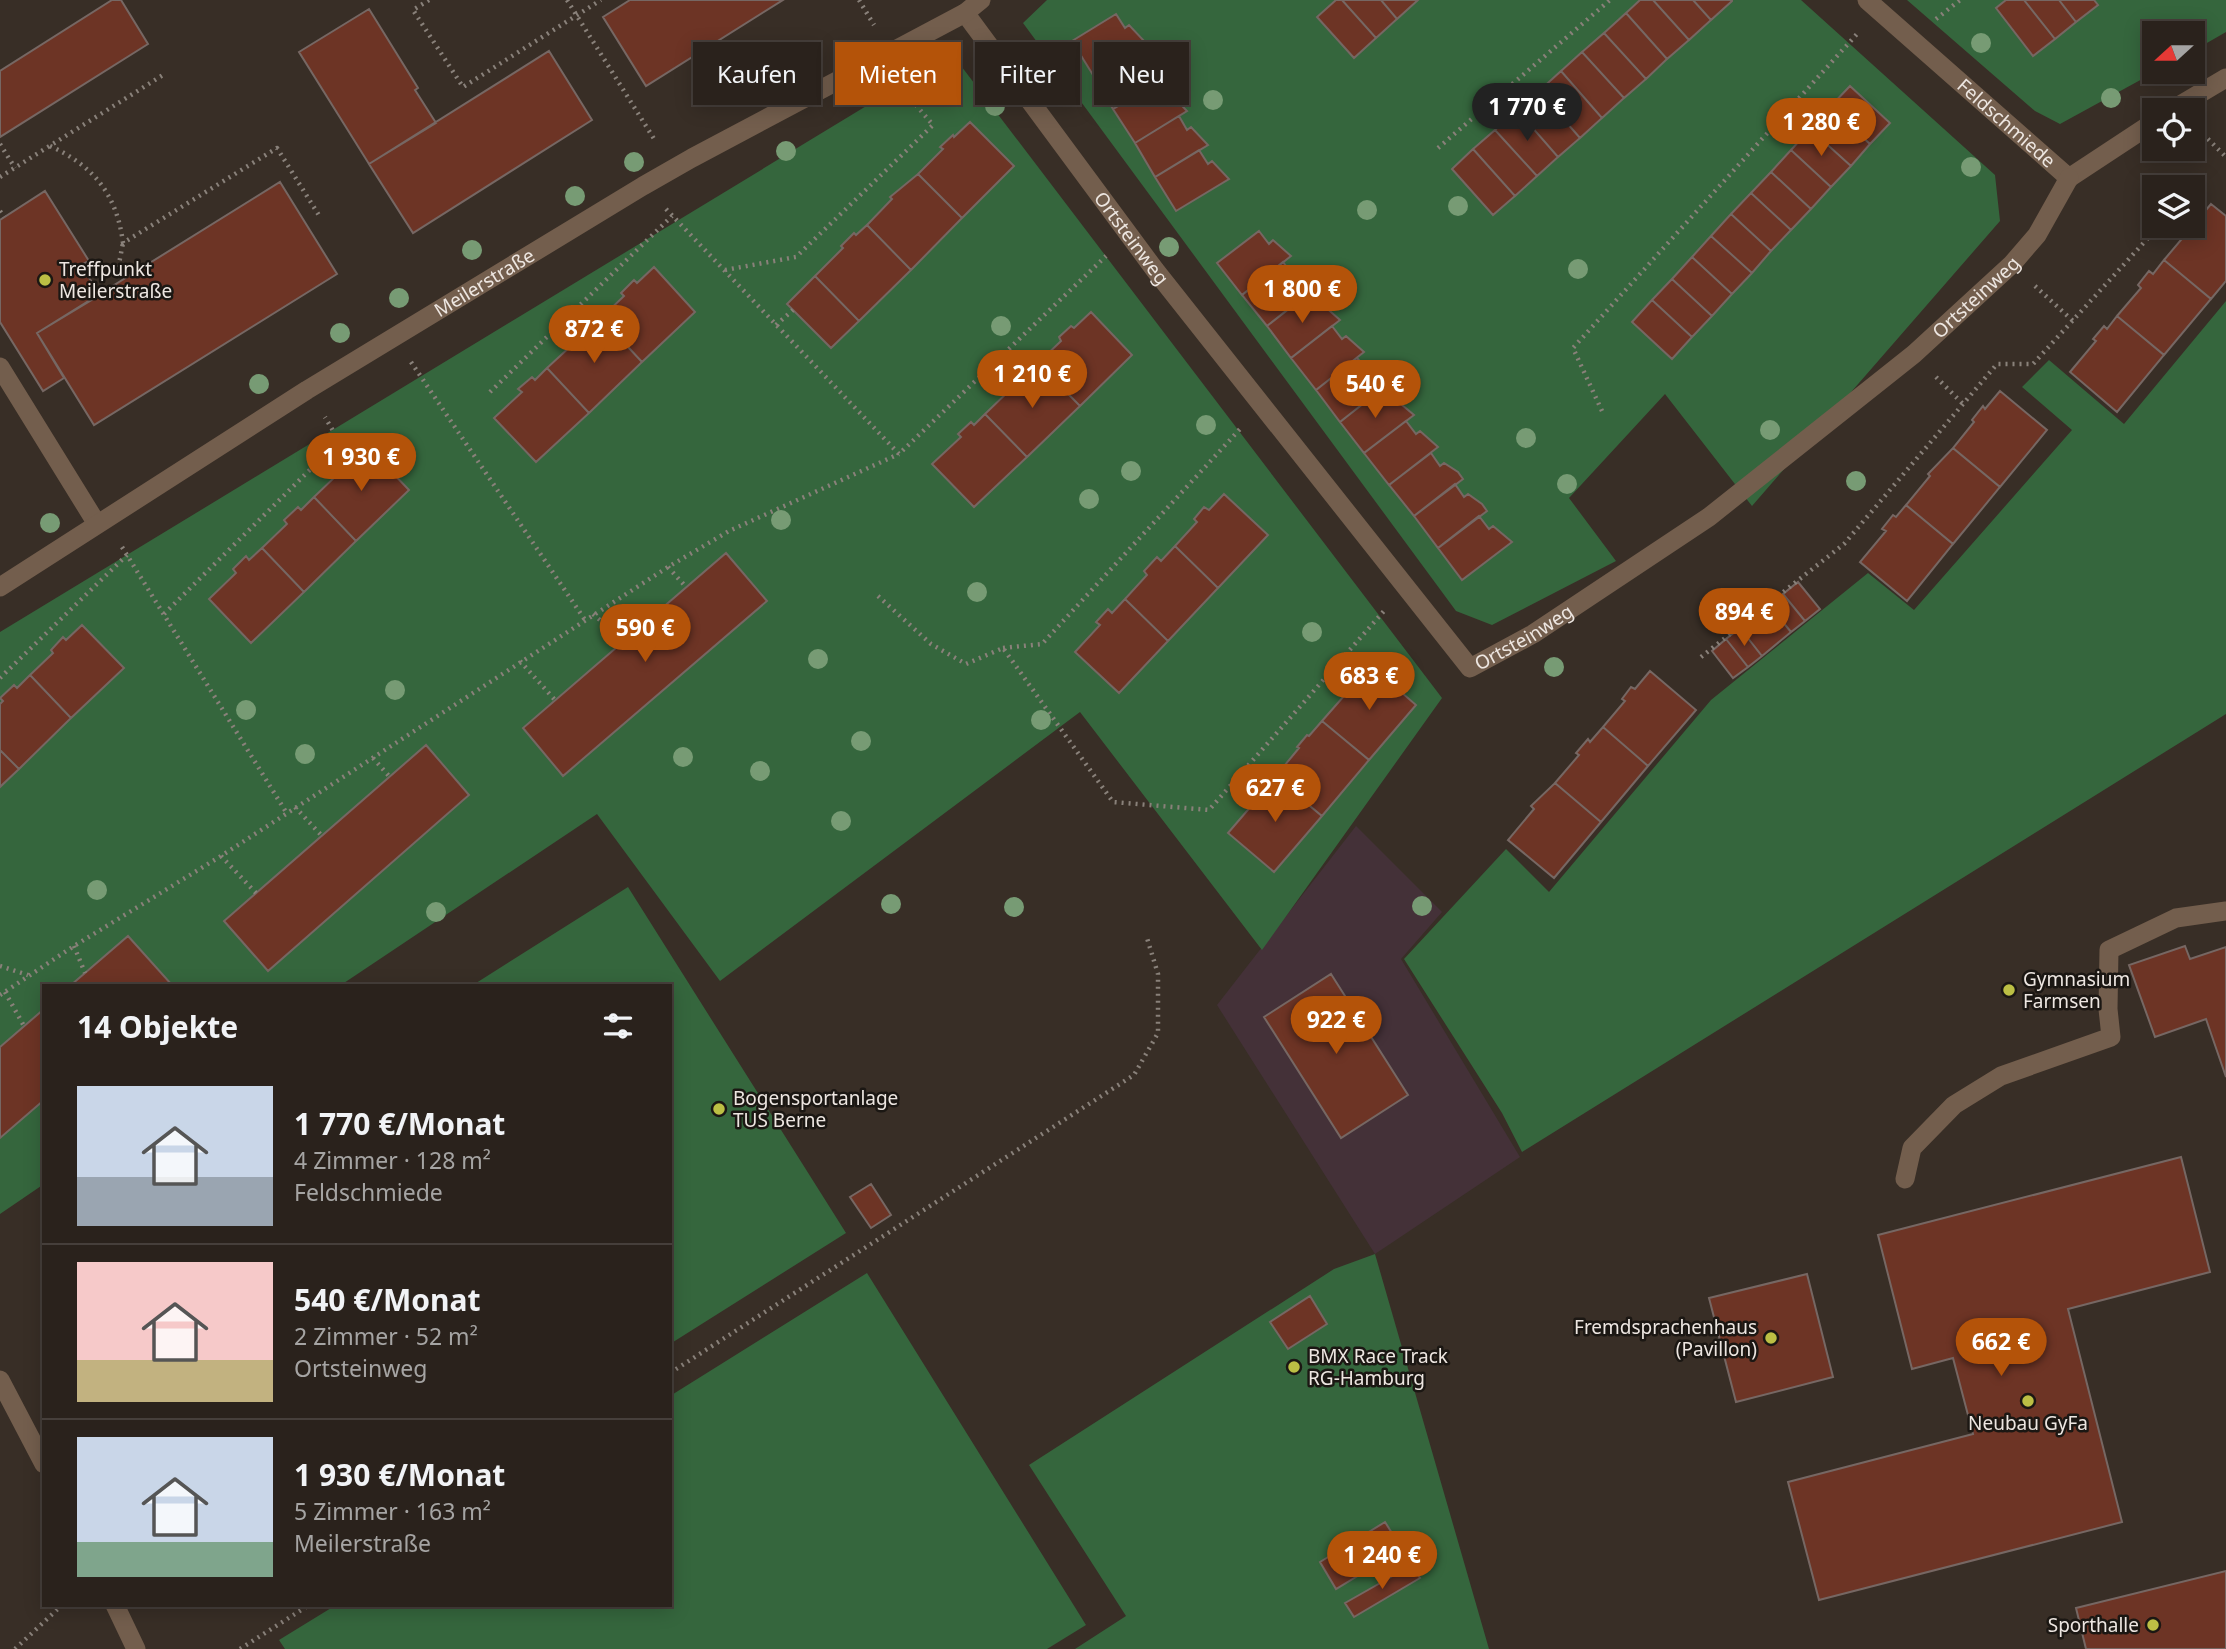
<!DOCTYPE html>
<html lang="de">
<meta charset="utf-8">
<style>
:root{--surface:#2a221c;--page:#322a25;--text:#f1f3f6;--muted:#a5a4a3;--line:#463f3b;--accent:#b45309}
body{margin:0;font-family:"Noto Sans",sans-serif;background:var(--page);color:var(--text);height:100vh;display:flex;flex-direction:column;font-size:26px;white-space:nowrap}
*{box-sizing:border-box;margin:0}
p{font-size:23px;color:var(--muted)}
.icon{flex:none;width:38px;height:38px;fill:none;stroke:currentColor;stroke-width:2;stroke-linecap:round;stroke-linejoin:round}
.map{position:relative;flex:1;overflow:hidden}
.side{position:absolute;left:42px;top:984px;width:630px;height:623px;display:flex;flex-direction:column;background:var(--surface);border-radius:0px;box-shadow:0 4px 18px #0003,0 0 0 2px var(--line)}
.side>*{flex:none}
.guide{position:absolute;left:693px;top:42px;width:665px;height:63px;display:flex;gap:14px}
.needle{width:46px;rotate:249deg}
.tools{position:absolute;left:2142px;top:21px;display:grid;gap:14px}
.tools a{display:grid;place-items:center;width:63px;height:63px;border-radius:0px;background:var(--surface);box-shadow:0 4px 18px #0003,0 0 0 2px var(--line);font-size:35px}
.price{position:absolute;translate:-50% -60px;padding:0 16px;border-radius:24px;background:var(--accent);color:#fff;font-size:23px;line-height:46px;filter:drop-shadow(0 2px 4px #0008)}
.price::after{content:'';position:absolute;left:50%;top:42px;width:21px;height:16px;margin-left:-10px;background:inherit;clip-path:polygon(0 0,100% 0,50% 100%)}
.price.on{background:#222;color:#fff}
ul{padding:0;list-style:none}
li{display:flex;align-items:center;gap:21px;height:175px;padding:0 35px}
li+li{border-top:2px solid var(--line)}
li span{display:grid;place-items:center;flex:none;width:196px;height:140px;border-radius:0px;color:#555}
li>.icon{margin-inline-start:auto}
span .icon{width:84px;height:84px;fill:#fffc;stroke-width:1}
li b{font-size:30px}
h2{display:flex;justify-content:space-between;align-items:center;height:84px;padding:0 35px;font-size:30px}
.tag{padding:0 24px;border-radius:0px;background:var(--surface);box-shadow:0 4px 18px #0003,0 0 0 2px var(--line);font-size:24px;line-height:63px}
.tag.on{background:var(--accent);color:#fff}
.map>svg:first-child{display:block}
.commercial{fill:#443138}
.green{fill:#35663d}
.building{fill:#6d3425;stroke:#766763;stroke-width:2}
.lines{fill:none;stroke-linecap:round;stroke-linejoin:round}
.path{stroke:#89817a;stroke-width:4.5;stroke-dasharray:2 5;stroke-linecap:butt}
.service{stroke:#735e4d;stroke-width:19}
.minor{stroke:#735e4d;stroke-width:19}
.tree{fill:#779b74}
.poi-dot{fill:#bcbf44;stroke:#1b1713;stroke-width:2.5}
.labels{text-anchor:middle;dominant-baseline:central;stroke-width:5;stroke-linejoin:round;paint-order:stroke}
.street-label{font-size:19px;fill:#ede6e1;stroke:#1b1713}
.poi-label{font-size:19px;fill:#ede6e1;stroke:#1b1713;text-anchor:start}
</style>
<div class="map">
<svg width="2226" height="1649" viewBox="0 0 2226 1649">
<rect width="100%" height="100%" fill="#382e26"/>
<path class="commercial" d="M1356,826L1442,912L1401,959L1520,1157L1375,1254L1217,1005Z"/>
<path class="green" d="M1047,0H1801L1995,175L2000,221L1752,506L1665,394L1569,498L1616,561L1492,625L1456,611L1023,23Z
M1907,0H2226V32L2193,51V33H2154L2155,72L2060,124L2035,111Z
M952,54L1442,698L1262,950L1080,712L720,981L597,814L341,985H44V1184L0,1214V632Z
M2226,301V714L1522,1152L1502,1113L1404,959L1506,849L1549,892L1711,700L1868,573L1914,610L2072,430L2022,387L2049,360L2124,424Z
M628,887L846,1233L670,1344V985H473Z
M1375,1254L1489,1649H1075L1126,1616L1029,1465L1334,1269Z
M867,1273L1086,1625L1047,1649H285L279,1640L336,1605H670V1396Z"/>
<path class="building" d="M112,0H121L148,44L0,137V71Z
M630,0H783L646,86L603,17Z
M1336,0H1342L1376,38L1354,58L1317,17Z
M1342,0H1381L1397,19L1376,38Z
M1381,0H1418L1397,19Z
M1640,0H1653L1689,40L1667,59L1626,13Z
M1653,0H1693L1711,20L1689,40Z
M1693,0H1732V1L1711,20Z
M2006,0H2024L2055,39L2033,56L1996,8Z
M2024,0H2059L2076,22L2055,39Z
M2059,0H2094L2098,5L2076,22Z
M369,9L418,88L415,90L436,123L369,164L299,52Z
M1626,13L1667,59L1646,79L1604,33Z
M1116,14L1125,28L1129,25L1146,43L1093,75L1072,41Z
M1604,33L1646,79L1624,98L1582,52Z
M1137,48L1145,62L1150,59L1166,77L1113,109L1093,75Z
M549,51L592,120L413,233L369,164Z
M1582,52L1624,98L1602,118L1561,71Z
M1561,71L1602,118L1580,138L1539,91Z
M1158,82L1166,95L1170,93L1187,111L1135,143L1113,109Z
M1850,86L1890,123L1870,144L1830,107Z
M1539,91L1580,138L1558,157L1517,110Z
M1830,107L1870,144L1851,166L1810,129Z
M1517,110L1558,157L1537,176L1495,130Z
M1179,116L1187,130L1191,127L1208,145L1155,177L1135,143Z
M970,122L1014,166L962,218L918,174L943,149L940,147L953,135L954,137Z
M1810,129L1851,166L1831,187L1791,150Z
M1495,130L1537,176L1515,196L1473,149Z
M1473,149L1515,196L1493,215L1452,169Z
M1199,150L1208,164L1212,161L1229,179L1176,211L1155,177Z
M1791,150L1831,187L1811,209L1771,172Z
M1771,172L1811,209L1791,230L1751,193Z
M918,174L962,218L911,270L867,225L892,199L890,197Z
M280,182L337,274L94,425L37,333Z
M45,191L89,261L81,265L100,295L37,333L64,378L43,391L0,322V220Z
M1751,193L1791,230L1771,251L1731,214Z
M2211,204L2226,216V281L2211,299L2164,260L2186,234L2182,232L2187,226H2193V219L2196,222Z
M1731,214L1771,251L1752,273L1711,236Z
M867,225L911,270L859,321L815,276L843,248L841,246L854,233L856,235Z
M1259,231L1269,244L1273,240L1291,256L1242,295L1217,263Z
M1711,236L1752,273L1732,294L1692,257Z
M1692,257L1732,294L1712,316L1672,279Z
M2164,260L2211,299L2164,355L2117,316L2141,288L2138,285L2149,271L2153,274Z
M1283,262L1293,275L1297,272L1315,288L1267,326L1242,295Z
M654,267L695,312L642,362L601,318L624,296L621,293L634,280L637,283Z
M815,276L859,321L831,348L787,304Z
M1672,279L1712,316L1692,337L1652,300Z
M1308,294L1317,307L1322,304L1340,320L1291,358L1267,326Z
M1652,300L1692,337L1672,359L1632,322Z
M1091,312L1132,355L1080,406L1038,363L1061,341L1059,337L1071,326L1074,328Z
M2117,316L2164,355L2117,412L2070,372L2096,341L2093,339L2104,326L2107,329Z
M601,318L642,362L589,413L547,368L573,344L569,341L584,327L587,331Z
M1332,326L1342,339L1346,336L1364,352L1316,390L1291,358Z
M1357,358L1367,370L1370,367L1389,383L1340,422L1316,390Z
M1038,363L1080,406L1027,457L985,414L1013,387L1010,384L1020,374L1023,377Z
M547,368L589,413L536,462L494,418L522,392L518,389L532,377L535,380Z
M1382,389L1391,402L1395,399L1414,415L1364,453L1340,422Z
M2000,391L2047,430L2000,487L1953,448L1974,422L1972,420L1983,406L1985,409Z
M985,414L1027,457L974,507L932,464L961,437L958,434L971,422L974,425Z
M1406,421L1416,434L1420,431L1438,447L1389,485L1364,453Z
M367,446L409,490L356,541L314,497L339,473L336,470L349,458L352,461Z
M1953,448L2000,487L1953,544L1906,505L1930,476L1928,474Z
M1431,453L1440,466L1444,463L1458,472L1463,479L1414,516L1389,485Z
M1455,484L1464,497L1468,494L1482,504L1487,511L1438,548L1414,516Z
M1224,494L1268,535L1218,588L1175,546L1197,522L1194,519L1204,507L1209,510Z
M314,497L356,541L304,592L262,548L287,524L284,520L298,507L301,510Z
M1906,505L1953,544L1907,601L1860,562L1886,531L1882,529L1893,515L1896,517Z
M1479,516L1489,529L1493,526L1512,542L1462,580L1438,548Z
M1175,546L1218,588L1168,641L1125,599L1147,575L1144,571L1157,557L1161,561Z
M262,548L304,592L251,643L209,599L236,573L233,569L246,556L249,560Z
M726,553L767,601L563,776L523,728Z
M1798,582L1820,609L1805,621L1783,594Z
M1783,594L1805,621L1791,632L1769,605Z
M1125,599L1168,641L1119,693L1075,652L1100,625L1096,622L1108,609L1112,613Z
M1769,605L1791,632L1762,656L1740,628Z
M82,625L124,668L71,718L30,675L53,653L51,650L63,637L66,640Z
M1740,628L1762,656L1748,667L1726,639Z
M1726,639L1748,667L1733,678L1712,651Z
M1370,665L1416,705L1369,760L1322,721L1344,696L1341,693L1352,681L1354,683Z
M1650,671L1696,710L1648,766L1603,727L1625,701L1622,699L1631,687L1635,689Z
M30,675L71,718L19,769L0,750V704L3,701L0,698L14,685L17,688Z
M1322,721L1369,760L1322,816L1275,777L1299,748L1297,747L1307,735L1309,736Z
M1603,727L1648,766L1601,822L1555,783L1579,755L1576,753L1588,739L1590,742Z
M426,745L469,795L268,971L224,921Z
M0,750L19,769L0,787Z
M1275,777L1322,816L1274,872L1228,833L1253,804L1250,802L1262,787L1265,789Z
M1555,783L1601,822L1554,878L1508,840L1534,809L1531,806Z
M128,936L172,985H71L85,973Z
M2185,946L2190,959L2226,947V1077L2206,1019L2155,1037L2129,965Z
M1331,974L1408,1095L1341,1138L1264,1017Z
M44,1009V1100L0,1138V1047Z
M2181,1157L2210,1272L2068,1309L2122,1522L1819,1600L1788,1482L1973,1434L1953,1358L1912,1369L1878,1235Z
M871,1184L891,1215L871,1228L850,1197Z
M1807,1274L1833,1377L1736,1402L1709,1298Z
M1310,1296L1327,1324L1288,1349L1270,1322Z
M1385,1522L1402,1549L1336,1589L1320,1562Z
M1412,1565L1420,1578L1354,1617L1345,1603Z
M2226,1571V1649H2086L2076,1608Z"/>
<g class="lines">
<path class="path" d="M429,0L413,10L463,87L601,0
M567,0L656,142
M859,0L874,25
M1936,19L1960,0
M2198,129L2226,157
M0,144L15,168
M50,146C94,166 117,195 123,243L277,148L320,217
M1438,148L1610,0
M0,177L163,75
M666,209L899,454L1106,256
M0,211L4,217
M725,270L796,257L933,125L898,84
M117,274L123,243
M2035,286L2073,321
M776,325L793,310
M411,362L585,620
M1936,377L1963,404
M490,392L672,216
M1602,411L1573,348L1857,34
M122,547L286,812
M668,567L686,587
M878,596L931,644L966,664L1003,648L1113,802L1209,810L1384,611
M164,614L339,441L325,417
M593,614L624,641
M1003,648L1042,644L1240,429
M1701,657L1844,544L1997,364H2033L2159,226
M520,661L555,700
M0,678L127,555
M373,758L389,776
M295,807L322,836
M221,856L256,893
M74,946L85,973
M0,966L28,975
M5,992L24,1026
M0,995L74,946L221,856L668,567L729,531L899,454
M670,1373L1134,1075L1158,1033V974L1147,938
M15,1649L62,1605
M240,1649L309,1605"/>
<path class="service" d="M0,367L97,524
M1905,1179L1912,1148L1954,1105L2001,1076L2111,1037L2108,1009L2109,950L2176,918L2226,911
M0,1380L44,1464
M115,1605L136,1649"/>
<g class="minor">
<path id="s1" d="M1867,0L2069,178L2154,122"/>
<path id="s2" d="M965,13L1155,270L1470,668L1533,634L1709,517L1914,354L2012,264L2037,235L2069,178"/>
<path d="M2172,110L2226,78"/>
<path id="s3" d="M0,587L307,390L643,186L692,158L965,13L981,0"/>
</g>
</g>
<g class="tree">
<circle cx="1981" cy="43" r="10"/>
<circle cx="786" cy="75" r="10"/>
<circle cx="2111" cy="98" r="10"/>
<circle cx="1213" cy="100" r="10"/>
<circle cx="995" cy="106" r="10"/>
<circle cx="786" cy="151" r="10"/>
<circle cx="634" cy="162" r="10"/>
<circle cx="1971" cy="167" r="10"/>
<circle cx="575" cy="196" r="10"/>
<circle cx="1458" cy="206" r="10"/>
<circle cx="1367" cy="210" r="10"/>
<circle cx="1169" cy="247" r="10"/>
<circle cx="472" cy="250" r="10"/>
<circle cx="1578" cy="269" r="10"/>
<circle cx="399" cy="298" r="10"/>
<circle cx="1001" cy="326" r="10"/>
<circle cx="340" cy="333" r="10"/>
<circle cx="259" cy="384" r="10"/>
<circle cx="1206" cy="425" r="10"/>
<circle cx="1770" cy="430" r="10"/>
<circle cx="1526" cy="438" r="10"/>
<circle cx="1131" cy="471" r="10"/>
<circle cx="1856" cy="481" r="10"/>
<circle cx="1567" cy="484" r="10"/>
<circle cx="1089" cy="499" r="10"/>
<circle cx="781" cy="520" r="10"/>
<circle cx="50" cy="523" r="10"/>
<circle cx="977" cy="592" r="10"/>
<circle cx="1312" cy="632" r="10"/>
<circle cx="818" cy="659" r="10"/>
<circle cx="1554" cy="667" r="10"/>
<circle cx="395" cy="690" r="10"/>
<circle cx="246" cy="710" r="10"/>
<circle cx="1041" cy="720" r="10"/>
<circle cx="861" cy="741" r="10"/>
<circle cx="305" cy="754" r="10"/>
<circle cx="683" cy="757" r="10"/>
<circle cx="760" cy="771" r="10"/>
<circle cx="841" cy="821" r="10"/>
<circle cx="97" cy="890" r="10"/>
<circle cx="891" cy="904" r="10"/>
<circle cx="1422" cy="906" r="10"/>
<circle cx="1014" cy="907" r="10"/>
<circle cx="436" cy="912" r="10"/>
</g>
<g class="poi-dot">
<circle cx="45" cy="280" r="7"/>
<circle cx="2009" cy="990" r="7"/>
<circle cx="719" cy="1109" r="7"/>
<circle cx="1771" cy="1338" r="7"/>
<circle cx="1294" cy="1367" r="7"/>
<circle cx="2028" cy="1401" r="7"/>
<circle cx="2153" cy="1625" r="7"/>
</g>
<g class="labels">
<g class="street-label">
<text stroke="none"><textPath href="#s1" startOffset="186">Feldschmiede</textPath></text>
<text stroke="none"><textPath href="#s2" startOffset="280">Ortsteinweg</textPath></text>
<text stroke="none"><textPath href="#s3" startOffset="572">Meilerstraße</textPath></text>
<text stroke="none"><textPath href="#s2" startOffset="1456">Ortsteinweg</textPath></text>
<text stroke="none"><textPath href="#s2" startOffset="889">Ortsteinweg</textPath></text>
</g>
<g class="poi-label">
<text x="59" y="269">Treffpunkt<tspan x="59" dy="22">Meilerstraße</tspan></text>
<text x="2023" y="979">Gymnasium<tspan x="2023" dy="22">Farmsen</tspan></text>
<text x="733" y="1098">Bogensportanlage<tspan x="733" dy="22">TUS Berne</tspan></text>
<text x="1757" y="1327" text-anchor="end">Fremdsprachenhaus<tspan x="1757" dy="22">(Pavillon)</tspan></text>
<text x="1308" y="1356">BMX Race Track<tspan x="1308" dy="22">RG-Hamburg</tspan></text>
<text x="2028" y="1423" text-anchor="middle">Neubau GyFa</text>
<text x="2139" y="1625" text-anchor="end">Sporthalle</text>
</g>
</g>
</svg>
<div class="tools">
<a><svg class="needle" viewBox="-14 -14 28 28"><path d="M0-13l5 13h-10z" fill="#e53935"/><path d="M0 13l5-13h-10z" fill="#a5a4a3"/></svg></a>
<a><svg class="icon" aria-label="locate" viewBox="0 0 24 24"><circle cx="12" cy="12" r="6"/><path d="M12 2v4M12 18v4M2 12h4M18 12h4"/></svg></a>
<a><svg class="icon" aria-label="layers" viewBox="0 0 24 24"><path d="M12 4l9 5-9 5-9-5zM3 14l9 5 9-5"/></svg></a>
</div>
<b class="price on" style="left:1527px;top:143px">1 770 €</b>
<b class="price" style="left:1821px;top:158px">1 280 €</b>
<b class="price" style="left:1302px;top:325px">1 800 €</b>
<b class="price" style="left:594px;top:365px">872 €</b>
<b class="price" style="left:1032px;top:410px">1 210 €</b>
<b class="price" style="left:1375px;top:420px">540 €</b>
<b class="price" style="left:361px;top:493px">1 930 €</b>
<b class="price" style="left:1744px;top:648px">894 €</b>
<b class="price" style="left:645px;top:664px">590 €</b>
<b class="price" style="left:1369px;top:712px">683 €</b>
<b class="price" style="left:1275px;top:824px">627 €</b>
<b class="price" style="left:1336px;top:1056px">922 €</b>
<b class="price" style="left:2001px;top:1378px">662 €</b>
<b class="price" style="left:1382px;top:1591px">1 240 €</b>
<div class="guide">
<a class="tag">Kaufen</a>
<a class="tag on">Mieten</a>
<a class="tag">Filter</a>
<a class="tag">Neu</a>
</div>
<section class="side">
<h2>14 Objekte<svg class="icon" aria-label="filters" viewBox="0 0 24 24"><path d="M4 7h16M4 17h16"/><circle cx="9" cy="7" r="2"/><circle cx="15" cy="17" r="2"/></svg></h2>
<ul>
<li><span style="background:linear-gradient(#c9d6e8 65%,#9aa5b1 0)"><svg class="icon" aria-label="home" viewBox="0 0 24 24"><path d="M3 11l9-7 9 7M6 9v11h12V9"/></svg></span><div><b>1 770 €/Monat</b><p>4 Zimmer · 128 m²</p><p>Feldschmiede</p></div></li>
<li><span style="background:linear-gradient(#f6c9c9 70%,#c2b280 0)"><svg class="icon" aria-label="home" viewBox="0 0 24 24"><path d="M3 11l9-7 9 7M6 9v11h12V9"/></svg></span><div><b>540 €/Monat</b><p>2 Zimmer · 52 m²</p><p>Ortsteinweg</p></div></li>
<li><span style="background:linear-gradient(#c9d6e8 75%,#7fa58c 0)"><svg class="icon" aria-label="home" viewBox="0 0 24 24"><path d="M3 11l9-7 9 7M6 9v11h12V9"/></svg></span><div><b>1 930 €/Monat</b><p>5 Zimmer · 163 m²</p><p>Meilerstraße</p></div></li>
</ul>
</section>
</div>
